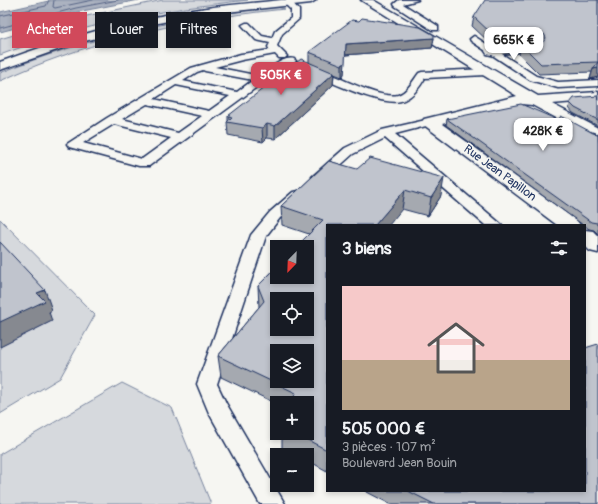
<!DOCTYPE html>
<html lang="fr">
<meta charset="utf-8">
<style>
:root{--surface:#171b24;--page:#242831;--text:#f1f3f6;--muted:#9ea1a6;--line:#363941;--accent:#d1495b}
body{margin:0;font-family:Pangolin,sans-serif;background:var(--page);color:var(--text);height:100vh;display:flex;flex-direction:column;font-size:15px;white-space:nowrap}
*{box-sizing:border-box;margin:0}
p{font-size:13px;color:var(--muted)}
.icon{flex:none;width:22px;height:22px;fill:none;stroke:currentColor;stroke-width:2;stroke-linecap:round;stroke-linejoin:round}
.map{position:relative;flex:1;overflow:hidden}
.details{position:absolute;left:326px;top:224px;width:260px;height:268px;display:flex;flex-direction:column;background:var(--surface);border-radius:0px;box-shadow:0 2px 6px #0003}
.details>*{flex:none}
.hud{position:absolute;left:12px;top:12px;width:254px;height:36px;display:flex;gap:8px}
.needle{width:26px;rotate:203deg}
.tools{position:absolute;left:270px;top:240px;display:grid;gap:8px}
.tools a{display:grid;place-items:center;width:44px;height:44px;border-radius:0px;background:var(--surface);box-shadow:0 2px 6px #0003;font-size:20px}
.price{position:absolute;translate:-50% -34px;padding:0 9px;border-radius:8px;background:#fff;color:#222;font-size:13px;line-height:26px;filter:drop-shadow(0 1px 2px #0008)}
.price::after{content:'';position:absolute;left:50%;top:24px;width:12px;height:9px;margin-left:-6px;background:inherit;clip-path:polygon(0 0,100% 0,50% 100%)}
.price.selected{background:var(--accent);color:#fff}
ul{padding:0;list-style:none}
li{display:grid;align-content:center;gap:8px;height:212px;padding:0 16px}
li+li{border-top:1px solid var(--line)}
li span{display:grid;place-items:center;height:124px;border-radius:0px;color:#555}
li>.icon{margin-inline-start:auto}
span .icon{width:72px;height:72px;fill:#fffc;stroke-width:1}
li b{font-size:17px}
h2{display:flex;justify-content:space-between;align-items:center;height:48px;padding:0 16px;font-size:17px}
.chip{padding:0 14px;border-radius:0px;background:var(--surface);box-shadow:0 2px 6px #0003;font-size:14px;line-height:36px}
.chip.selected{background:var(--accent);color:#fff}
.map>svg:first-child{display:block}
.green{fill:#d6d9dd;stroke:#78849e}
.water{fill:#abb2c0;stroke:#717e99}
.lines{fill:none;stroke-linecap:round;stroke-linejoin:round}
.shore{stroke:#556385;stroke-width:1}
.service-casing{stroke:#1b2f5e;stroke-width:3}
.minor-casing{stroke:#1b2f5e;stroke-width:3}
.tertiary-casing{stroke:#1b2f5e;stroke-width:3}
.service{fill:#f6f6f2;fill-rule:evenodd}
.minor{fill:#f6f6f2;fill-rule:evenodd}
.tertiary{fill:#f6f6f2;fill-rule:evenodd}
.wall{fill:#a5a9b0;stroke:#1b2f5e}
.shaded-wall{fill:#868990;stroke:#1b2f5e}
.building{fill:#c0c4cd;stroke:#1b2f5e;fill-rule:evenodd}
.labels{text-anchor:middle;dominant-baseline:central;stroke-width:3;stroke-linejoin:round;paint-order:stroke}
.street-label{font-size:12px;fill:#1b2f5e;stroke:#f6f6f2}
</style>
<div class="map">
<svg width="598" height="504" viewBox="0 0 598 504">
<rect width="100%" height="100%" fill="#f6f6f2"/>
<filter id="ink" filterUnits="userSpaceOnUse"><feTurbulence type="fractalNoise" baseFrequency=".025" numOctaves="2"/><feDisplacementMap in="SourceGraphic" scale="8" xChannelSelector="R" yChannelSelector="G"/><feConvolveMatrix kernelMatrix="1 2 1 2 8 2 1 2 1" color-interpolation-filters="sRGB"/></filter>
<g filter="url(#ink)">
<path class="green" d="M163,0H248C165,9 79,25 0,55V39L58,22Z
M277,7L285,9C205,17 123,33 48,61C32,67 16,74 0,81V73C87,37 183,17 277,7Z
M0,219L95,315L60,378L0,414Z
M122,383L172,408L211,504H0V454Z"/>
<path class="water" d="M53,0H139L77,12L0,32V12Z"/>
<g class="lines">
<path class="shore" d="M54,0L53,7L55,8L93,0
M0,16L46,6L49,0
M0,28L76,8L118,0"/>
<g class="service-casing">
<path id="service" d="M284,0H290L299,10V19L282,34L277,46L287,56L285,58H279L275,54L242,60L215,67L260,76C268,70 283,56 294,59L296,61L294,63L280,70L149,166H139L69,147L67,144L107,118L191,68L241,54L270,50L268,47L270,43L256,40L242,25L246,23H249L262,36L272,38L275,31L291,18V10L283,2ZM203,70L205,71L253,80L237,92L183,81L197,72ZM176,85L230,96L209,111L154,99ZM147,104L202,116L178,133L122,119ZM114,124L171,138L142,159L83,143Z
M399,0H418L403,4L438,26V30H432L395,6L394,4Z
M474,36L536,76L558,82L598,80V86L558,88L530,80L471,41L470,39Z
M313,68C334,73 378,100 398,95C407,92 413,81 419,73L422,72L486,69L491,72L486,75L425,78C420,87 414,95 404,100C386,109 329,81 310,73L308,71Z
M430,119L434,120L436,122L434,124L395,134L502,225H485L385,138L353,154L324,180H314L312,177L345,148L382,130Z
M298,191L303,192L305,195L303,198L280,218L266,236L217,384L226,403L285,504H260L209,413L197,384L251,235L270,212L293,192Z"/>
</g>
<g class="minor-casing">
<path id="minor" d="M361,0H373L538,96L598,92V100L552,104L598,128V139L592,137L532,105L521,104L442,124L577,221L580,225H557L424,125L422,122L424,119L517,96Z
M536,43L540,44L542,47L540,50L491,55L487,54L485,51L487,48L491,47Z
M585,230L593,231L598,236V253L590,251L585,246Z"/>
</g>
<g class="tertiary-casing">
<path id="tertiary" d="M281,0H316L311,3L199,15L148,25L77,43L0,70V62C64,38 132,19 200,9C227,5 254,3 281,0Z"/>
</g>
<use href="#service" class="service"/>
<use href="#minor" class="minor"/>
<use href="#tertiary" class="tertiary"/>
</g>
<path class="wall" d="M598,0V77L590,79L592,72L539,74L519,54L521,44L539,42H536L509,44L508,42L491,44L472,26L474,17Z
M434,38L432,48L345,55L344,74L342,77L334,74L333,85L275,139L267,138L263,142L228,135L227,122L228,121V116L309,62V52Z
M598,96V126L573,113L569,108L570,103Z
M447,119L558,120L598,134V234L594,230L589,229L585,226V225H583L446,125Z
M329,161L441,196L428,216L402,209L327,225V471L307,460V455H297L282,448V433H307V403H277V404L221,377L218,356L259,307L258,286L309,234L282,225L281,206Z
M365,491H585L598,504H390Z"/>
<path class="shaded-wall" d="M538,32L536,42L509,44L511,35Z
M510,33L508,42L491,44L493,35Z
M434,38L432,48L345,55L346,44Z
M345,63L344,74L342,77V65Z
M598,68V77L590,79L593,69Z
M334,73L333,85L275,139V126Z
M267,124V138L263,142L262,128Z
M444,178L441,196L428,216L431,198Z
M405,190L402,209L389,225H375Z
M45,290L52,310L49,312L52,321L0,347V322L37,293Z"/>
<path class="building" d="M485,0H598V68L593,69L598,62L541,64L521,44L543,42L546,38L544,34L538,32L511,35L510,33L493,35L474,17Z
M362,18L420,27L434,35V38L346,44L345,63L342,65L309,52L352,20L359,21Z
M301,59L334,73L275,126L267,124L262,128L227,122L232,117L228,116Z
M598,96V120L575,108L570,103L574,98Z
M521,104L558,120L561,116L593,133L598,134V225L597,223L591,222L447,119Z
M370,158L444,178L431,198L405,190L375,225H327V450L294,433H307V403H290L296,393L218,356L264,301L258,286L277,267V277H307V247H296L323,220L281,206L329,161L357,169ZM277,299H307V329H277ZM277,351H307V381H277Z
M0,242L45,290L37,293L45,301L0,322Z
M598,344V504H434L408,491H585V348Z"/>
</g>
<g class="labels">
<g class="street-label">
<text transform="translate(500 173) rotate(36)">Rue Jean Papillon</text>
</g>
</g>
</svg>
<div class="tools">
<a><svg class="needle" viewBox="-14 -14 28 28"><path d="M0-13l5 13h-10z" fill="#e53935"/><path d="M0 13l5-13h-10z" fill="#9ea1a6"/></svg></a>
<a><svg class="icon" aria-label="locate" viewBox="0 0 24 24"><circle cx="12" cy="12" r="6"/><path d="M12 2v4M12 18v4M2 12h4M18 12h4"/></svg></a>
<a><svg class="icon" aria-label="layers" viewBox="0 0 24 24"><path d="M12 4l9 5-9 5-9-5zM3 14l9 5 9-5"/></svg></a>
<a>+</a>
<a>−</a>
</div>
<b class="price" style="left:514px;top:61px">665K €</b>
<b class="price selected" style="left:281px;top:96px">505K €</b>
<b class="price" style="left:543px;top:152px">428K €</b>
<div class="hud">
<a class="chip selected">Acheter</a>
<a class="chip">Louer</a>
<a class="chip">Filtres</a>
</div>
<section class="details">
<h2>3 biens<svg class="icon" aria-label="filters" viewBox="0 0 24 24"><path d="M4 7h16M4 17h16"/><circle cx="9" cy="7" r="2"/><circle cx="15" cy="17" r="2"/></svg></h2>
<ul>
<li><span style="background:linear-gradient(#f6c9c9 60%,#b9a48a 0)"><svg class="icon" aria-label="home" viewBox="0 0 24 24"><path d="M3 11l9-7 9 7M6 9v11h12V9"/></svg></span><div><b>505 000 €</b><p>3 pièces · 107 m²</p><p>Boulevard Jean Bouin</p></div></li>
</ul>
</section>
</div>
